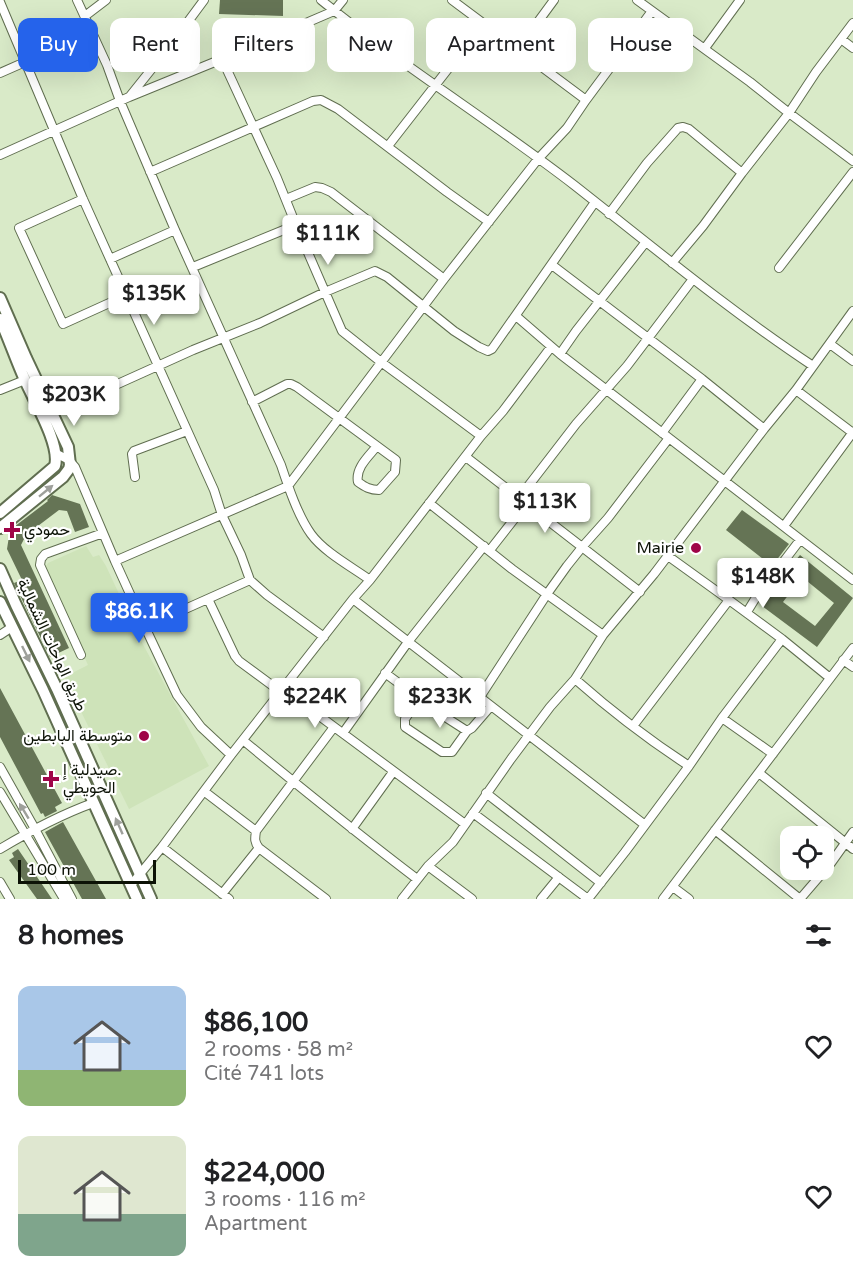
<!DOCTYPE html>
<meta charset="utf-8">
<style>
:root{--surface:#fff;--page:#f2f2f2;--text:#202124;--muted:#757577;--accent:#2563eb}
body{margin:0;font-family:"Varela Round",Vazirmatn,sans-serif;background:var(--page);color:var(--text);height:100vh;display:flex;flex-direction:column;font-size:22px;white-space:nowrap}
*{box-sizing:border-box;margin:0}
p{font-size:20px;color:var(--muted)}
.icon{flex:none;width:33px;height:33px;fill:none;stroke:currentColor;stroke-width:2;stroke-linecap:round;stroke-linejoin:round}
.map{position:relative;height:899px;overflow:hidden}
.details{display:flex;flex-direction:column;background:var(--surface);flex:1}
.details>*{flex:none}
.top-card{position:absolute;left:18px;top:18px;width:818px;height:54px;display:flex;gap:12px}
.fabs{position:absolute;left:780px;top:826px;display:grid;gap:12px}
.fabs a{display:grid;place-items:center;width:54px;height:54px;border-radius:12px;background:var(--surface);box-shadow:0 6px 24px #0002;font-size:30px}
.scale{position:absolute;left:18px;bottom:15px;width:138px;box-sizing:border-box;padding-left:6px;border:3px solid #0c1206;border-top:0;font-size:16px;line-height:21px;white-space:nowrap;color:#0c1206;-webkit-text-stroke:4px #fff;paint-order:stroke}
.price{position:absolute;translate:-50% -51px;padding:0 14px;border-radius:6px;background:#fff;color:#222;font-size:20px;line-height:39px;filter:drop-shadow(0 2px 3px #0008)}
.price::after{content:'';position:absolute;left:50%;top:36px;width:18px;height:14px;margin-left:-9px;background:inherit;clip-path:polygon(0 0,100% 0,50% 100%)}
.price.current{background:var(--accent);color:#fff}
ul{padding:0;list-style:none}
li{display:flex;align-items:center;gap:18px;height:150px;padding:0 18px}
li span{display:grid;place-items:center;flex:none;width:168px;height:120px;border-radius:12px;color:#555}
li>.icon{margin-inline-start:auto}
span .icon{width:72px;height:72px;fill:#fffc;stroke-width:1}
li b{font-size:26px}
h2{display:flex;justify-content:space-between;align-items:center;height:72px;padding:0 18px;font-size:26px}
.tag{padding:0 21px;border-radius:12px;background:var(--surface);box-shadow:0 6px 24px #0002;font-size:21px;line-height:54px}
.tag.current{background:var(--accent);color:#fff}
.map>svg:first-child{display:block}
.built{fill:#cee3b9}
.building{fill:#657455;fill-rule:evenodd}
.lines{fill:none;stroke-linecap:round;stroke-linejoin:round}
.street-casing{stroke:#606e50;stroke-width:10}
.secondary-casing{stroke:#606e50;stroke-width:14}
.street{stroke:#fff;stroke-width:8}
.secondary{stroke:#fff;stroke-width:10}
.oneway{fill:#9ea09b}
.poi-dot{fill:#9f0548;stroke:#fff;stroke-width:2}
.labels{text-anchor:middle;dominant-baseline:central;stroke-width:4.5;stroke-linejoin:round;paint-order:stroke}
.poi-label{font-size:16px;fill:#0c1206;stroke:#fff;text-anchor:start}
.street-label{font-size:16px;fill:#0c1206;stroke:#fff}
</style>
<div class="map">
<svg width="853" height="899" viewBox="0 0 853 899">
<rect width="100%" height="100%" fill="#d9eac8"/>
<path class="built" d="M86,546L93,557L99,555L106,566L140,639L209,766L129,809L64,677L88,665L44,569L48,563Z"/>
<path class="building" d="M220,0H283V16L219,14Z
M52,495L80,504L89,527L75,532L67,511L59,510L26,535L21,545L69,648L50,657L14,583L22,580L7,549L10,530L48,501L47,500Z
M742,510L789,544L772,566L726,530Z
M800,555L853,598L817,647L762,606L784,576L783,575ZM802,577L834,603L815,626L783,602Z
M0,688L62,803L55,807L57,811L45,817L43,813L41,814L0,737Z
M63,822L106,899H82L45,832Z
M18,849L52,899H37L9,860L14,857L12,853Z"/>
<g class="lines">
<g class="street-casing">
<path id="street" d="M77,0L107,65L120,101L175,230L281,465C288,486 298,516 311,534C324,552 352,567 370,580
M321,0C402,66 491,121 574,185C653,247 730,311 813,366
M452,0L586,100
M637,0L750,82L789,113L853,161
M0,2L83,199L214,490L222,515L241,555L250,580L267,595L324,637
M85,16L106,0
M841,39L853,48
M705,48L740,0
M518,49L554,0
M222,59L277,178L296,225L342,331L381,362L481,436
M0,73L25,62
M130,96L170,46L204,0
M388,146L483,24
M0,155L129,97L222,59L334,11L343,0
M150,172L313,101L321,100L338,109L447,192L489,222
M83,199L19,228L63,324L127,295
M286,199L315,187L322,188L331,192L444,279
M609,214L647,163L678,128L683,127L689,129L742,173
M110,259L175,230
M672,263L703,226L742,173L789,113L816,72L853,23
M552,265L702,379L764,429
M193,267L296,225
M779,268L853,172
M516,316L560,354L853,580
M830,344L853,361
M560,354L576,331L645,243
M0,390L25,380
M796,390L853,433
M252,402L287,384H291L297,387L396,460L395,472L379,490C370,490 365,487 358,482C355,468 369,456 377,446
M51,412L100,392L193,350L260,323L325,292L375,271L387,277L454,331L479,347L488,351L492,349L595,202
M662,433L702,379
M55,453L69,460L75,467L115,561L288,486L444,279L538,159L567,128L586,100L652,11
M466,457L640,592
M135,477L132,454L134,451L187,431
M519,498L576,424L627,366L693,279
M429,503L512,569L603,635
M784,526L853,432
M490,550L526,504
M668,556L729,600
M115,561L145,627
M208,599L235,656L239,661L281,692L290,696L310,709L465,824
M353,599L645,825
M747,612L755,599L800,540
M0,635L12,627
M782,639L830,678
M81,655L40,565L41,559L45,554L103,533
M843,660L853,667
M385,673L439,713L467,731L472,728L491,706
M575,679C610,710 649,740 689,766L625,852L588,899
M480,697L547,594L567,566L583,546L608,518L669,438
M419,699L405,719V727L442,752H452L467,731
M439,713L460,683
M722,718L773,754
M633,726L729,600L782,639L722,718L689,766
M343,733L408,642L484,546
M244,741C301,788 358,834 417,879
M231,755L201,727L177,695L145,627L250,580
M0,767L35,829L72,899
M759,773L853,849
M0,792L64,899
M205,792L256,831
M486,793L601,883
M473,813L588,899
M352,829L393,772
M715,830L800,899
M162,847L229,899
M0,849C30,831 60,815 93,803
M428,866L472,899
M0,882L10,899
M131,885L162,847L231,755L353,599L370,580L481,436L503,411L551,347
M673,887L689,899
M222,894L259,848
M326,899L259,848C254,842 255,838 256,831L334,727
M402,899L428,866L453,842L511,759L550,707L575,679L603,635L654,574L764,429L796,390L853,311
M541,899L559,877
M663,899L853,648
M800,899L831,863L853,832"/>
</g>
<g class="secondary-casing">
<path id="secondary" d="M0,298L26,358L68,447L70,465L69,469L63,477L0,528
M0,319C9,339 16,360 25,380C34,401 61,445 55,466L0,513
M0,569L16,605L57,689L151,899
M0,602L43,690L137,899"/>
</g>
<use href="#street" class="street"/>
<use href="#secondary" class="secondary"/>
</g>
<defs><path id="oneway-solid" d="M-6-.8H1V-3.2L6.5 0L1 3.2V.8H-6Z" transform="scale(1.5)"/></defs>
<g class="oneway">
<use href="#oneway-solid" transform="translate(46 491) rotate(-39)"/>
<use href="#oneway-solid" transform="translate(26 654) rotate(64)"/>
<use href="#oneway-solid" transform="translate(24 811) rotate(-121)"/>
<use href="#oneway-solid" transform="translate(119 826) rotate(-114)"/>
</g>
<g class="poi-dot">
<path d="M9 521h6v6h6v6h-6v6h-6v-6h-6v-6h6z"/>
<circle cx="696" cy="548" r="6"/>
<circle cx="144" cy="736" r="6"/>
<path d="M48 770h6v6h6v6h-6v6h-6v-6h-6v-6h6z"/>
</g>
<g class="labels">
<g class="poi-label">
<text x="24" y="530">حمودي</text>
<text x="684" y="548" text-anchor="end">Mairie</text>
<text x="132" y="736" text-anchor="end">متوسطة البابطين</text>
<text x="63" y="770">صيدلية إ.<tspan x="63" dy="18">الحويطي</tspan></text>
</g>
<g class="street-label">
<text transform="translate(52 645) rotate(65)">طريق الواحات الشمالية</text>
</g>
</g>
</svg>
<div class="fabs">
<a><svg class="icon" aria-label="locate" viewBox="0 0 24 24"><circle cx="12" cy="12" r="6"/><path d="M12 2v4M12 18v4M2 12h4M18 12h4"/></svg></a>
</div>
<div class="scale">100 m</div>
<b class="price" style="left:328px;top:266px">$111K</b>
<b class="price" style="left:154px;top:326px">$135K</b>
<b class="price" style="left:74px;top:427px">$203K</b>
<b class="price" style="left:545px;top:534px">$113K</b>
<b class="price" style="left:763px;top:609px">$148K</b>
<b class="price current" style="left:139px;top:644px">$86.1K</b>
<b class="price" style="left:315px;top:729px">$224K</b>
<b class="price" style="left:440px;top:729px">$233K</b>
<div class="top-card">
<a class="tag current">Buy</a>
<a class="tag">Rent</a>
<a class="tag">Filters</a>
<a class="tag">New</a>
<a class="tag">Apartment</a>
<a class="tag">House</a>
</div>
</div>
<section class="details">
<h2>8 homes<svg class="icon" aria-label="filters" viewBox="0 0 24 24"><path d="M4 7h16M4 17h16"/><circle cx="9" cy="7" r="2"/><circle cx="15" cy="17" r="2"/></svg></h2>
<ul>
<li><span style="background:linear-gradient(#a9c7e8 70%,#8fb573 0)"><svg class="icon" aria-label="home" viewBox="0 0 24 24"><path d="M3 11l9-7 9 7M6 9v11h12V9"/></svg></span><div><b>$86,100</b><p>2 rooms · 58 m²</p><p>Cité 741 lots</p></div><svg class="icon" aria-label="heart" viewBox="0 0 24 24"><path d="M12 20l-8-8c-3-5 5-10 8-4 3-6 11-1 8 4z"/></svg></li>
<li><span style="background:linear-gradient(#dfe7d0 65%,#7fa58c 0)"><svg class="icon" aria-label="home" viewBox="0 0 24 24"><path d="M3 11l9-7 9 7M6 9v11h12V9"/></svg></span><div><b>$224,000</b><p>3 rooms · 116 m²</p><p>Apartment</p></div><svg class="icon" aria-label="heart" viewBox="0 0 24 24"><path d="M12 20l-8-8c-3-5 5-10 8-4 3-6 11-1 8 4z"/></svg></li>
</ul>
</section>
